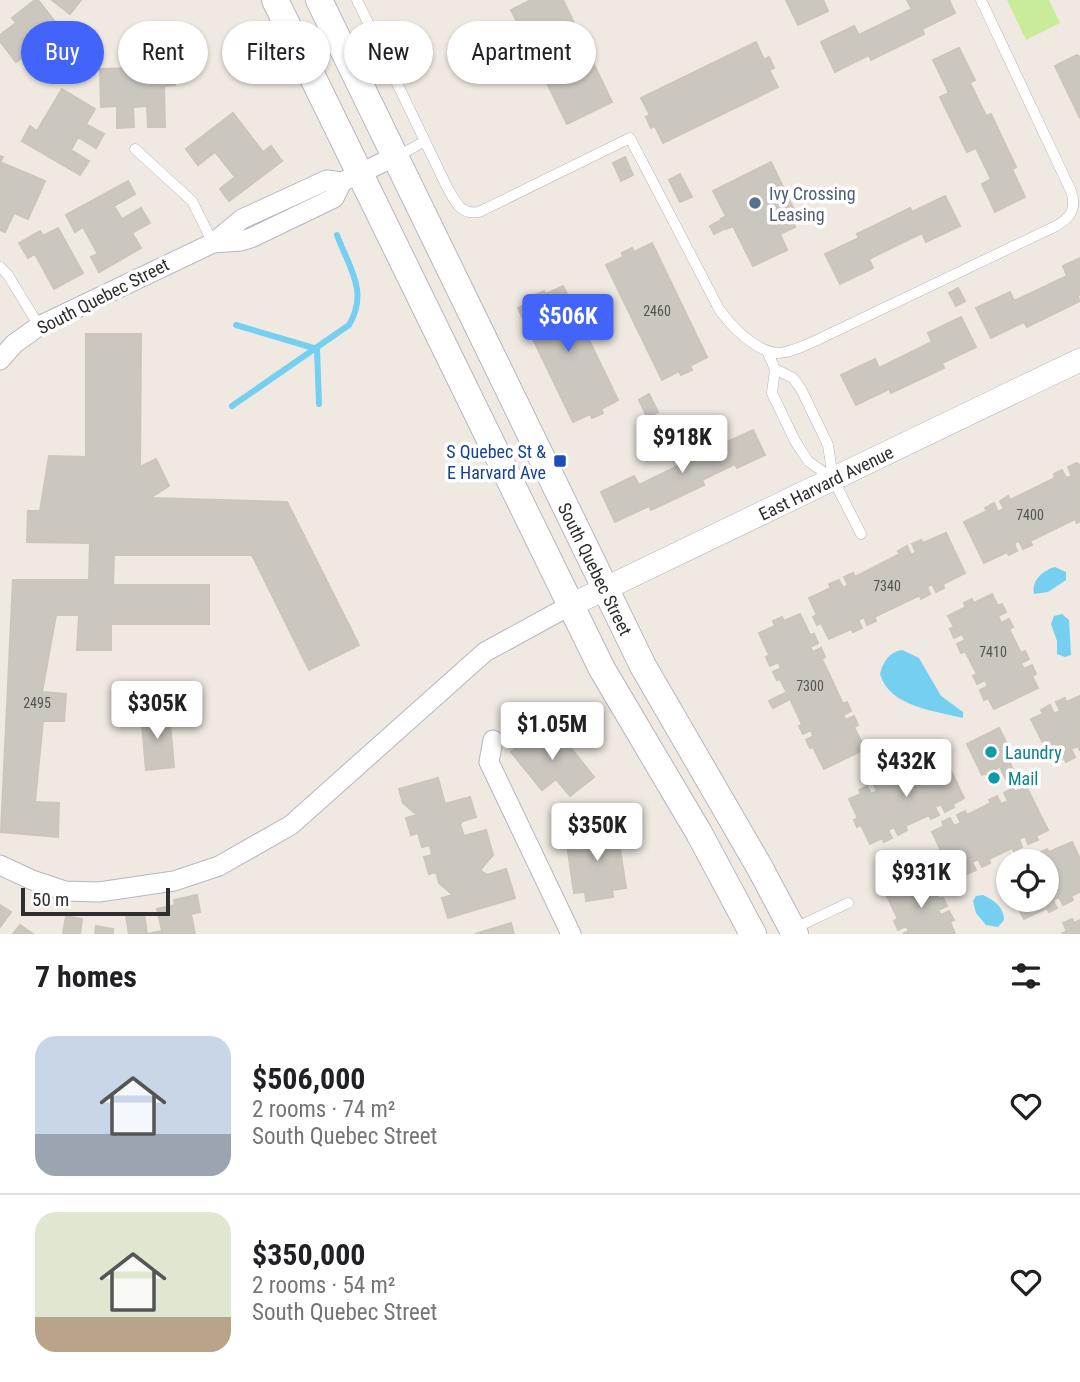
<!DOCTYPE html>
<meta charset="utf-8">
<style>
:root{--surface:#fff;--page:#f2f2f2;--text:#202124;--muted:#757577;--line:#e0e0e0;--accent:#4264fb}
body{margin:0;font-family:"Roboto Condensed",sans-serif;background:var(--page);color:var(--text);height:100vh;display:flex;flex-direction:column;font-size:26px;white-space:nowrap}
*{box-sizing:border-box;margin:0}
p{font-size:23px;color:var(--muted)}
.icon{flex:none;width:38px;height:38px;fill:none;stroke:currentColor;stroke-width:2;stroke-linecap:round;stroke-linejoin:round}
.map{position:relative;height:934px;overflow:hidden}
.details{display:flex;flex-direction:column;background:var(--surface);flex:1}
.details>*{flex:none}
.banner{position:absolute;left:21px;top:21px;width:700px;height:63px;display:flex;gap:14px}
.buttons{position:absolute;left:996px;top:849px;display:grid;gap:14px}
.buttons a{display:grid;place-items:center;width:63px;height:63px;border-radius:50%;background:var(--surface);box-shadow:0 2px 5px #0004;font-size:35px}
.scale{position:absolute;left:21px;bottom:18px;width:149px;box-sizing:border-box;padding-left:7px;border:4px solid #2e2e2e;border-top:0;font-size:19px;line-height:24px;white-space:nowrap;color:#2e2e2e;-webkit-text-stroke:5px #fff;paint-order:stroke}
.price{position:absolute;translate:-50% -60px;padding:0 16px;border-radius:7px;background:#fff;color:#222;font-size:23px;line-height:46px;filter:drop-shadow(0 2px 4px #0008)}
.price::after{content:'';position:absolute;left:50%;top:42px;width:21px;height:16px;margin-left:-10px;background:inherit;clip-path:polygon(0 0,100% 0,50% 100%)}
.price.current{background:var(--accent);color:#fff}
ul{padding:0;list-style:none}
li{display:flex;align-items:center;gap:21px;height:175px;padding:0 35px}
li+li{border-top:2px solid var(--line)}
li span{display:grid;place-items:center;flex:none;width:196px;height:140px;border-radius:21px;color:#555}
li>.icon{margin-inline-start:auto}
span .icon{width:84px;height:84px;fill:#fffc;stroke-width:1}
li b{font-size:30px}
h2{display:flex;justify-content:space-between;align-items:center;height:84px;padding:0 35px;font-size:30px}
.chip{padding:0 24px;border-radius:32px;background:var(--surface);box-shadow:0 2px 5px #0004;font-size:24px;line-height:63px}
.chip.current{background:var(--accent);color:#fff}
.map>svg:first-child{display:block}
.pitch{fill:#c9ec9a}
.water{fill:#75cff0}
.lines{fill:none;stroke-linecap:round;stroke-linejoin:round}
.stream{stroke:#75cff0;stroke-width:6}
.building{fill:#cbc7bf;stroke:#cbc5ba;stroke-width:2}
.service-casing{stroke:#b4b7c1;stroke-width:11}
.minor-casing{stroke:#b4b7c1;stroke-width:21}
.tertiary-casing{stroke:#b4b7c1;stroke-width:24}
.secondary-casing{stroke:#b4b7c1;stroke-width:28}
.service{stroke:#fff;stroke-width:10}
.minor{stroke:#fff;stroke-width:19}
.tertiary{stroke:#fff;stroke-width:23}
.secondary{stroke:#fff;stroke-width:26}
.service-dot{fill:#5c6f8a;stroke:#fff;stroke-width:2.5}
.transit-dot{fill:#1a4fb4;stroke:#fff;stroke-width:2.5}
.culture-dot{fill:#0f9aa8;stroke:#fff;stroke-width:2.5}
.labels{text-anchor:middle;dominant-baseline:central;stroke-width:7;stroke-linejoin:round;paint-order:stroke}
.number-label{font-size:14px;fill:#555452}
.service-label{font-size:18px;fill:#4e5e75;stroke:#fff;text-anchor:start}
.street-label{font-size:18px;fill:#2e2e2e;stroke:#fff}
.transit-label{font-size:18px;fill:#164399;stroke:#fff;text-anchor:end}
.culture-label{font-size:18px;fill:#0d838f;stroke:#fff;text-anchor:start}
</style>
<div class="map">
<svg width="1080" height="934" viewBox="0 0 1080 934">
<rect width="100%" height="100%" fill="#efe9e1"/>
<path class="pitch" d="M1007,0H1049L1060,23L1026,40Z"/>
<path class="water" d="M1055,567L1066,572V580L1048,592L1034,594C1031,581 1043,570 1055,567Z
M1062,614L1069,620L1071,655L1065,657L1057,654V641L1051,624L1054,616Z
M902,650L919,658L941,696L963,712V718C936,711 889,707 880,674C883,662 889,652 902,650Z
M983,895C994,900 1004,907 1004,920L998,927L986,925L976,913L973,901L976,896Z"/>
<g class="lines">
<path class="stream" d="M236,325L317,349
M317,349L319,404
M232,406L349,325C369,291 349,268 337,235"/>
</g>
<path class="building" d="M35,0H38L60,28L16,62L0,41V35L16,23L12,18Z
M52,0H81L70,14Z
M531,0H563L612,102L567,124L511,10Z
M786,0H823L828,11L798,25Z
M907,0H949L955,13L922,29L924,34L871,60L869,55L835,72L821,42L854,26L859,35L912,9Z
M756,42L764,60L769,57L774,68L769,70L778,87L663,143L655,126L651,128L646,117L650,115L641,98Z
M959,48L975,80L970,83L986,116L991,114L1016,167L1012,169L1025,197L995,212L982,184L991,179L976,148L967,152L940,97L949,93L933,60Z
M1077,55L1080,57V118L1055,66Z
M174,67L175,85L164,86L165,127H148L147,106L133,107L134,127L117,128V106L101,107L100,69Z
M62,89L95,109L86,124L104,134L96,148L78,137L71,150L89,161L80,175L22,141L30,126L37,131Z
M233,113L263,152L271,146L282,161L229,201L220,189L235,177L215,152L198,165L186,149Z
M0,156L3,157L0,162L45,181L28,219L14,213L5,232L0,230Z
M625,157L633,175L621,181L613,163Z
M771,162L797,216L792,219L795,227L780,234L787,250L753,266L733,226L726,229L721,219L726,216L713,191Z
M680,174L692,197L680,202L669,180Z
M128,181L135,194L114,206L122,219L141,208L150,223L132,233L141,248L99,272L91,257L98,254L83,227L75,232L66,215Z
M945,196L960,226L926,242L922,233L869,259L873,268L840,284L825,254L859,238L857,234L910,208L912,212Z
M721,220L726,228L714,234L710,226Z
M58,228L83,273L54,289L35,254L28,258L19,243L40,231L43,236Z
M652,243L707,357L690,366L692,370L681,375L679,371L662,380L606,265L623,257L622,253L632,248L634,252Z
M1080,258V295L1077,296L1080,301L1027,327L1024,322L991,338L976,308L1010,292L1014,301L1067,276L1063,266Z
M563,286L618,400L601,409L603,413L592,418L590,414L573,422L518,308L535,300L533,296L544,291L546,294Z
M958,288L965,301L956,306L949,293Z
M961,317L976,347L942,363L944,368L891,393L889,389L856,405L841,375L875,359L879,368L932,342L928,333Z
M86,334H141L140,467L156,459L169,486L150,498L287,502L359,645L309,670L252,555H114L113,585H209V624H111V650H77L79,615H56L42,692L66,694L64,721H43L35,802L59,803L58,837L1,832L13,580H89L90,543L27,542L28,511H40L49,456L86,457Z
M649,394L658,412L647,417L639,400Z
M753,430L765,455L737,468L735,464L702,480L704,485L651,510L649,506L615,522L601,492L634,476L639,485L692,459L687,450L721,434L725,443Z
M1077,463L1080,466V521L1077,523L1075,519L1030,541L1032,545L1023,549L1019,541L1014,543L1017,551L1009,555L1007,552L984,563L964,522L987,511L985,508L994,503L998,512L1004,509L1000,501L1008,496L1010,500L1055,478L1054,474L1062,470L1066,478L1072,476L1068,467Z
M946,533L965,573L943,584L944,588L936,592L932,584L927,587L930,594L921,599L920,595L874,617L876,621L867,625L864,617L858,620L862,628L853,632L851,629L829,639L821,623L817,625L813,617L817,615L809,598L831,588L829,584L839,580L843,588L848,585L844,577L853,573L855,577L900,554L898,551L907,546L911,555L916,552L912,544L921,540L923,543Z
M992,594L998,606L1002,604L1006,612L998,616L1001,623L1009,619L1013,627L1009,629L1021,653L1025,651L1029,659L1021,663L1024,669L1032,665L1036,674L1032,676L1038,688L994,709L988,698L984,700L980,690L988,686L985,680L977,684L973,676L977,674L965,651L961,653L957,644L965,640L962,634L954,638L950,629L954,627L948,616L966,607L964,603L972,599L974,603Z
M800,614L810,635L814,634L818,643L810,647L813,652L821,648L825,657L822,659L843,704L847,702L851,711L843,715L846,720L854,716L858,725L854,727L865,749L824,769L813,747L810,748L806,740L813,736L811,730L803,734L799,726L802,724L790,699L780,679L777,680L773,672L781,668L778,662L770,666L766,657L769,655L759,633L775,626L773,621L782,617L784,621Z
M787,692L790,699L773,708L769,701Z
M1080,696V751L1078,746L1071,749L1075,757L1066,762L1064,758L1053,763L1031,719L1043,714L1041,710L1050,705L1054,714L1060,711L1056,702L1065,698L1066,702Z
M169,712L174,767L146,770L141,714Z
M554,727L594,777L570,796L556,779L542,790L511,752L538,731L543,736Z
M999,728L1015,760L982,775L967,744Z
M943,754L964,798L953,804L954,807L945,812L941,804L935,807L939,815L931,819L929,815L905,826L907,830L898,835L894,827L888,830L892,838L884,842L882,838L870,844L861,825L857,827L854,820L858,818L849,799L861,794L859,790L867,786L871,794L877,791L873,783L882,778L884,782L908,771L906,767L914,763L918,771L924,768L920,760L930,756L931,760Z
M1010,763L1015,774L1006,779L1000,767Z
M996,769L1001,781L992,785L986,774Z
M438,778L445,804L470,797L476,817L463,821L460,824L464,836L486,830L493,855L480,870L487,875L506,869L515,898L448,918L442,898L453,895L439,883L436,872L429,874L424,857L432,855L430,845L422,847L418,833L411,835L406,818L417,815L403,803L399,789Z
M1026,786L1048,830L1036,836L1038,840L1028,844L1025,836L1019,839L1022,847L1014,851L1012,848L989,859L990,863L982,867L978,859L972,862L976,870L967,874L965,870L953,876L945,857L941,859L937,852L941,850L932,832L944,826L942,822L950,818L954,826L961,823L957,815L965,811L967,815L991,803L989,800L997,796L1001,804L1008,801L1004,793L1013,788L1015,792Z
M616,823L626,888L612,890L613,897L586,901L585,892L574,893L567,845L588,842L586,828Z
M1072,842L1080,859V892L1071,896L1073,900L1063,905L1059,897L1053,900L1057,908L1049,912L1047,908L1024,919L1014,900H1046V861H1042L1039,853L1047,849L1049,852Z
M928,877L939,899L943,898L947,906L938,910L941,915L949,911L954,920L950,922L955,934H903L909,931L906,926L898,930L894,921L898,919L887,896Z
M197,895L200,912L191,914L195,934H129L126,916L144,913L147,934L162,931L157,909L175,905L174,900Z
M0,905L11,912L0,927Z
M66,916L82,919L80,934H63Z
M1072,919L1074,923L1080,920V934H1061L1067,931L1063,923Z
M511,923L514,934H475Z
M20,925L33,934H13Z
M96,926L113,929V934H95Z"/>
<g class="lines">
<g class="service-casing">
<path id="service" d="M357,0L447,187C455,201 460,215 479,212L630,138L719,309C731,326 755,351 777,353C790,353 803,346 815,341L1056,226C1071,218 1077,208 1071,191L981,0
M135,149L192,201L213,243
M398,156L425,141
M0,267L8,275L39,326
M767,351L775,369L772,393L795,441L808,461L833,479
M775,369L793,378L801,389L828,445L833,479L861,534
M793,929L848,903"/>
</g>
<g class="minor-casing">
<path id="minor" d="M213,243L242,219L327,180L342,182L394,157
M0,360L14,344L39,326L213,243L241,241L251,238L334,198L342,182
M493,740L489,762L571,934
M0,865L32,880L65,891L99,892L174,881L219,866L291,825L485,652L571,605"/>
</g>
<g class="tertiary-casing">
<path id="tertiary" d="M571,605L1080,360"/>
</g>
<g class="secondary-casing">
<path id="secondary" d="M275,0L602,669L699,833L753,934
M319,0L643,666L760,868L795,934"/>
</g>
<use href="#service" class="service"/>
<use href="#minor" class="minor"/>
<use href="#tertiary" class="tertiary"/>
<use href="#secondary" class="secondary"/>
</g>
<circle class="service-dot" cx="755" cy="203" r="7"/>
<rect class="transit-dot" x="553" y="454" width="14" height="14" rx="3.5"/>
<g class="culture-dot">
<circle cx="991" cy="752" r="7"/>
<circle cx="994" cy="778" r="7"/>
</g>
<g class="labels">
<g class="number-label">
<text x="657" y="311">2460</text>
<text x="1030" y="515">7400</text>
<text x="887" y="586">7340</text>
<text x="993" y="652">7410</text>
<text x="810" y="686">7300</text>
<text x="37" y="703">2495</text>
</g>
<g class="service-label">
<text x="769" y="193">Ivy Crossing<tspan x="769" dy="21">Leasing</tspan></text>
</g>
<g class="street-label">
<text transform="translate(103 296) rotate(-27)">South Quebec Street</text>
<text transform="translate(826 483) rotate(-26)">East Harvard Avenue</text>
<text transform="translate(595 569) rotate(64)">South Quebec Street</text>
</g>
<g class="transit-label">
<text x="546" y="451">S Quebec St &amp;<tspan x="546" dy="21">E Harvard Ave</tspan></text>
</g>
<g class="culture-label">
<text x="1005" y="752">Laundry</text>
<text x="1008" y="778">Mail</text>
</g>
</g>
</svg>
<div class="buttons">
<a><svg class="icon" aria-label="locate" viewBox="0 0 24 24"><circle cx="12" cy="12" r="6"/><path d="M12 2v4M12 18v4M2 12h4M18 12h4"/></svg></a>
</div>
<div class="scale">50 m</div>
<b class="price current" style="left:568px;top:354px">$506K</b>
<b class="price" style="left:682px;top:475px">$918K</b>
<b class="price" style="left:157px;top:741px">$305K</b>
<b class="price" style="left:552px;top:762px">$1.05M</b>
<b class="price" style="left:906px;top:799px">$432K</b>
<b class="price" style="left:597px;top:863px">$350K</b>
<b class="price" style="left:921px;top:910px">$931K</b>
<div class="banner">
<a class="chip current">Buy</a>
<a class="chip">Rent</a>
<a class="chip">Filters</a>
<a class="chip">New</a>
<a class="chip">Apartment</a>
</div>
</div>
<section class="details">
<h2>7 homes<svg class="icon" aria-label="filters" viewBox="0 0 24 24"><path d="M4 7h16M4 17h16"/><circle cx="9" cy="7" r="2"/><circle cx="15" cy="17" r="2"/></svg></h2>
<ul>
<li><span style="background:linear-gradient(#c9d6e8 70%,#9aa5b1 0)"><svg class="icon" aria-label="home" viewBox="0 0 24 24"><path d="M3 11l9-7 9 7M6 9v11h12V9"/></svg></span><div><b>$506,000</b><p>2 rooms · 74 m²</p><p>South Quebec Street</p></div><svg class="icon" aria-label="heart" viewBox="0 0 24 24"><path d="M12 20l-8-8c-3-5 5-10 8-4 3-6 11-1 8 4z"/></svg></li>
<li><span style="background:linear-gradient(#dfe7d0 75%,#b9a48a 0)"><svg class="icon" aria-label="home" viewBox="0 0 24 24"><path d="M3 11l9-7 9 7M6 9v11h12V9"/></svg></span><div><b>$350,000</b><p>2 rooms · 54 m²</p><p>South Quebec Street</p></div><svg class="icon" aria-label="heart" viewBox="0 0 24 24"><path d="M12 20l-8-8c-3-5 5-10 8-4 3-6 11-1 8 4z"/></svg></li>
</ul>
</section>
